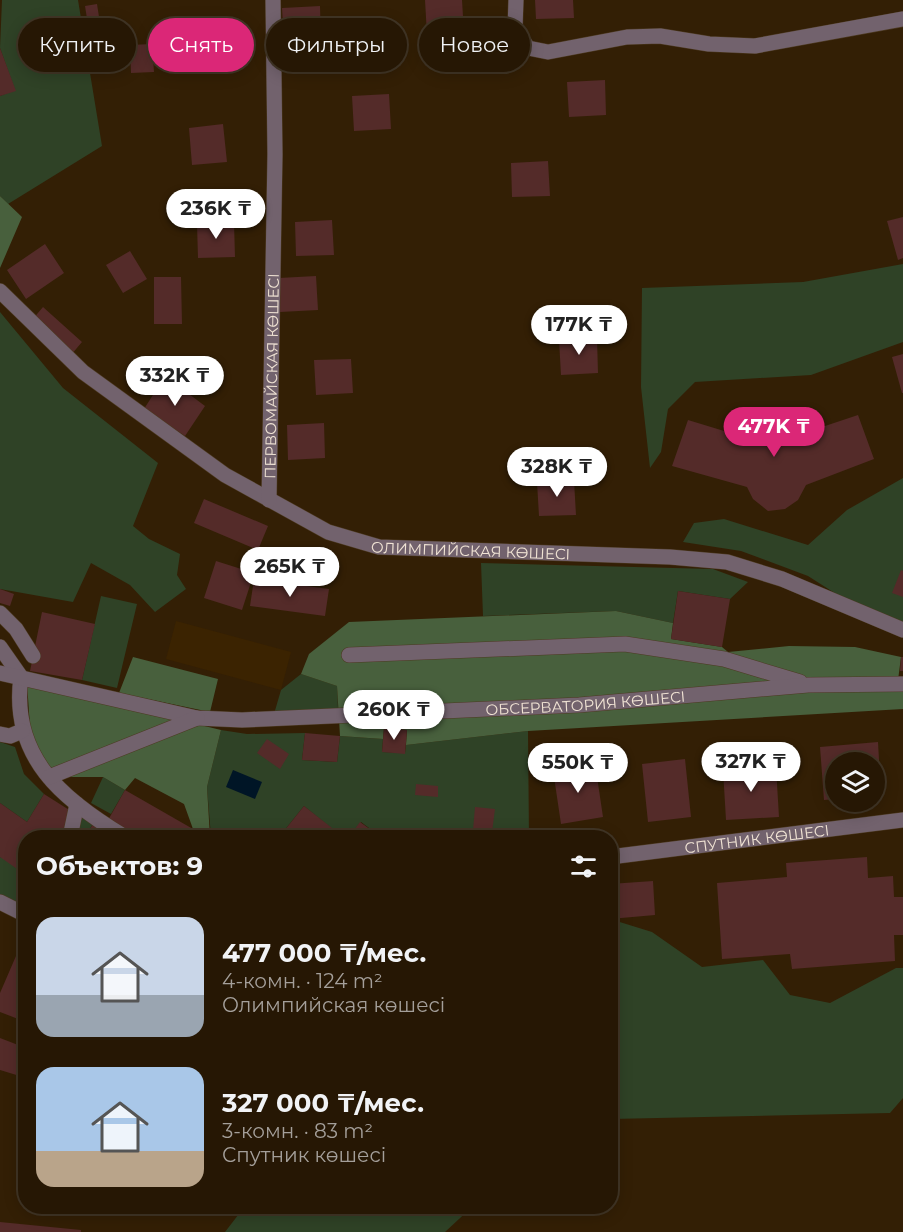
<!DOCTYPE html>
<html lang="ru">
<meta charset="utf-8">
<style>
:root{--surface:#261704;--page:#322413;--text:#f1f3f6;--muted:#a49f9a;--line:#423626;--accent:#db2777}
body{margin:0;font-family:Montserrat,sans-serif;background:var(--page);color:var(--text);height:100vh;display:flex;flex-direction:column;font-size:22px;white-space:nowrap}
*{box-sizing:border-box;margin:0}
p{font-size:20px;color:var(--muted)}
.icon{flex:none;width:33px;height:33px;fill:none;stroke:currentColor;stroke-width:2;stroke-linecap:round;stroke-linejoin:round}
.map{position:relative;flex:1;overflow:hidden}
.panel{position:absolute;left:18px;top:830px;width:600px;height:384px;display:flex;flex-direction:column;background:var(--surface);border-radius:24px;box-shadow:0 3px 15px #0003,0 0 0 2px var(--line)}
.panel>*{flex:none}
.guide{position:absolute;left:18px;top:18px;width:600px;height:54px;display:flex;gap:12px}
.buttons{position:absolute;left:825px;top:752px;display:grid;gap:12px}
.buttons a{display:grid;place-items:center;width:60px;height:60px;border-radius:50%;background:var(--surface);box-shadow:0 3px 15px #0003,0 0 0 2px var(--line);font-size:30px}
.price{position:absolute;translate:-50% -51px;padding:0 14px;border-radius:21px;background:#fff;color:#222;font-size:20px;line-height:39px;filter:drop-shadow(0 2px 3px #0008)}
.price::after{content:'';position:absolute;left:50%;top:36px;width:18px;height:14px;margin-left:-9px;background:inherit;clip-path:polygon(0 0,100% 0,50% 100%)}
.price.active{background:var(--accent);color:#fff}
ul{padding:0;list-style:none}
li{display:flex;align-items:center;gap:18px;height:150px;padding:0 18px}
li span{display:grid;place-items:center;flex:none;width:168px;height:120px;border-radius:18px;color:#555}
li>.icon{margin-inline-start:auto}
span .icon{width:72px;height:72px;fill:#fffc;stroke-width:1}
li b{font-size:26px}
h2{display:flex;justify-content:space-between;align-items:center;height:72px;padding:0 18px;font-size:26px}
.tag{padding:0 21px;border-radius:27px;background:var(--surface);box-shadow:0 3px 15px #0003,0 0 0 2px var(--line);font-size:21px;line-height:54px}
.tag.active{background:var(--accent);color:#fff}
.map>svg:first-child{display:block}
.built{fill:#3b2301}
.green{fill:#2f4226}
.forest{fill:#48603d}
.water{fill:#001526}
.building{fill:#542b29}
.lines{fill:none;stroke-linecap:round;stroke-linejoin:round}
.minor-casing{stroke:#4d3a22;stroke-width:16}
.minor{stroke:#72626d;stroke-width:15}
.labels{text-anchor:middle;dominant-baseline:central;stroke-width:5;stroke-linejoin:round;paint-order:stroke}
.street-label{font-size:15px;fill:#f0e3d4;stroke:#331f05}
</style>
<div class="map">
<svg width="903" height="1232" viewBox="0 0 903 1232">
<rect width="100%" height="100%" fill="#331f05"/>
<path class="built" d="M176,621L291,652L281,690L166,659Z"/>
<path class="green" d="M2,0H78L102,146L8,204L0,196V96L15,90L0,48Z
M903,264V342L811,375L695,382L668,409L661,452L650,468L641,387L642,288L803,282Z
M0,312L63,388L158,463L133,526L149,539L180,554L177,575L186,589L155,612L130,585L91,563L73,602L0,589Z
M903,478V622L855,606L808,576L741,551L683,542L694,523L724,519L808,545L847,510Z
M481,563L713,569L748,582L730,599L678,591L673,623L616,611L483,616Z
M101,596L137,604L117,688L82,680Z
M301,674L337,686L338,708L274,714L281,690Z
M221,730L247,734L305,733L302,760L337,762L340,736L383,739L382,752L405,753L406,745L528,731L529,837H381L361,822L349,837H325L331,828L304,806L284,831L291,837H211L207,787Z
M0,742L15,747L24,774L44,794L27,822L0,803Z
M103,777L125,790L111,814L91,803Z
M78,814L93,824L85,837H73Z
M0,857L25,863V909L0,894Z
M610,919L652,932L702,967L763,960L790,995L830,1003L896,968H903V1098L890,1113L611,1119Z
M245,1206H473L445,1232H225Z"/>
<path class="forest" d="M0,196L22,217L0,268Z
M616,611L673,623L671,639L722,647L728,652L789,646L855,647L901,657L897,688H903V709L528,731L406,745L407,730L384,728L383,739L340,736L337,686L301,674L309,654L349,622Z
M133,657L218,679L210,712L119,693Z
M27,683L221,730L207,787L210,837H190L193,829L184,804L135,778L125,790L103,777H49L30,727Z"/>
<path class="water" d="M233,770L262,782L255,799L226,787Z"/>
<path class="building" d="M425,0H462L464,33L427,35Z
M535,0H573L574,18L536,19Z
M97,4L100,23L88,25L85,6Z
M320,6L321,41L284,43L282,8Z
M216,30L218,64L181,66L179,31Z
M152,44L154,72L131,73L130,45Z
M0,48L16,91L0,96Z
M605,80L606,115L569,117L567,82Z
M389,94L391,129L354,131L352,96Z
M223,124L227,162L192,165L189,128Z
M548,161L550,196L512,197L511,163Z
M903,217V258L898,260L887,221Z
M332,220L334,255L296,256L295,222Z
M234,222L235,257L198,258L197,224Z
M45,244L64,273L26,299L7,270Z
M130,251L147,279L123,293L106,265Z
M316,276L318,310L280,312L279,278Z
M154,277H181L182,324H154Z
M43,307L82,342L71,355L32,320Z
M597,338L598,373L561,375L559,340Z
M903,354V393H902L892,357Z
M351,359L353,393L316,395L314,360Z
M165,376L205,406L185,436L144,409Z
M858,415L874,459L806,485L798,500L785,509L768,511L753,499L747,487L672,466L688,420L757,441L770,429L786,436L798,435Z
M324,423L325,458L288,460L287,425Z
M574,480L576,515L539,516L537,482Z
M204,499L268,526L258,550L194,523Z
M216,561L254,573L242,610L204,598Z
M901,570L903,571V597L892,593Z
M254,579L329,589L325,616L250,606Z
M0,589L14,594L10,606L0,603Z
M678,591L730,599L722,647L671,639Z
M42,612L95,624L82,680L30,671Z
M901,657H903V671H900Z
M384,728L407,730L405,754L382,752Z
M305,733L340,736L337,762L302,760Z
M267,739L289,754L280,769L257,753Z
M878,742L881,795H874V762H836V799L824,800L820,747Z
M685,759L691,817L648,822L642,764Z
M595,763L603,817L561,824L553,770Z
M776,767L779,817L726,820L723,770Z
M416,784L438,786V797L415,795Z
M125,790L193,829L190,837H159L144,828L138,837H134L107,822Z
M44,794L74,813L64,837H26V863L20,871L0,857V803L27,822Z
M304,806L332,828L325,837H291L284,831Z
M475,807L495,809L492,832L473,830Z
M360,822L381,837H349Z
M93,824L114,837H85Z
M867,857L868,878L893,876L894,897H903V935H894L895,961L792,969L790,954L722,959L717,883L787,877L786,863Z
M653,881L655,915L610,919V884Z
M16,956L26,961V1022L0,1012V993Z
M0,1038L26,1048L23,1077L0,1070Z
M0,1222L81,1230V1232H0Z"/>
<g class="lines">
<g class="minor-casing">
<g id="minor">
<path d="M516,0L515,28L528,48L548,52L627,37L660,36L709,44L755,46L903,19"/>
<path id="s1" d="M0,291L83,372L225,475L328,532L379,547L670,557L727,562L782,579L903,630"/>
<path id="s2" d="M269,500L275,154L273,0"/>
<path d="M0,613L16,629L33,656"/>
<path d="M0,647L21,677C10,757 63,800 125,837"/>
<path d="M349,655L625,644L724,659L800,682"/>
<path id="s3" d="M0,673L197,718L242,720L579,705L808,685L903,684"/>
<path d="M0,734L10,736L22,731"/>
<path d="M49,777L197,718"/>
<path d="M70,837L77,804"/>
<path id="s4" d="M610,857L903,820"/>
<path d="M0,902L26,915"/>
</g>
</g>
<use href="#minor" class="minor"/>
</g>
<g class="labels">
<g class="street-label">
<text stroke="none"><textPath href="#s2" startOffset="124">ПЕРВОМАЙСКАЯ КӨШЕСІ</textPath></text>
<text stroke="none"><textPath href="#s1" startOffset="554">ОЛИМПИЙСКАЯ КӨШЕСІ</textPath></text>
<text stroke="none"><textPath href="#s3" startOffset="591">ОБСЕРВАТОРИЯ КӨШЕСІ</textPath></text>
<text stroke="none"><textPath href="#s4" startOffset="148">СПУТНИК КӨШЕСІ</textPath></text>
</g>
</g>
</svg>
<div class="buttons">
<a><svg class="icon" aria-label="layers" viewBox="0 0 24 24"><path d="M12 4l9 5-9 5-9-5zM3 14l9 5 9-5"/></svg></a>
</div>
<b class="price" style="left:216px;top:240px">236K ₸</b>
<b class="price" style="left:579px;top:356px">177K ₸</b>
<b class="price" style="left:175px;top:407px">332K ₸</b>
<b class="price active" style="left:774px;top:458px">477K ₸</b>
<b class="price" style="left:557px;top:498px">328K ₸</b>
<b class="price" style="left:290px;top:598px">265K ₸</b>
<b class="price" style="left:394px;top:741px">260K ₸</b>
<b class="price" style="left:751px;top:793px">327K ₸</b>
<b class="price" style="left:578px;top:794px">550K ₸</b>
<div class="guide">
<a class="tag">Купить</a>
<a class="tag active">Снять</a>
<a class="tag">Фильтры</a>
<a class="tag">Новое</a>
</div>
<section class="panel">
<h2>Объектов: 9<svg class="icon" aria-label="filters" viewBox="0 0 24 24"><path d="M4 7h16M4 17h16"/><circle cx="9" cy="7" r="2"/><circle cx="15" cy="17" r="2"/></svg></h2>
<ul>
<li><span style="background:linear-gradient(#c9d6e8 65%,#9aa5b1 0)"><svg class="icon" aria-label="home" viewBox="0 0 24 24"><path d="M3 11l9-7 9 7M6 9v11h12V9"/></svg></span><div><b>477 000 ₸/мес.</b><p>4-комн. · 124 m²</p><p>Олимпийская көшесі</p></div></li>
<li><span style="background:linear-gradient(#a9c7e8 70%,#b9a48a 0)"><svg class="icon" aria-label="home" viewBox="0 0 24 24"><path d="M3 11l9-7 9 7M6 9v11h12V9"/></svg></span><div><b>327 000 ₸/мес.</b><p>3-комн. · 83 m²</p><p>Спутник көшесі</p></div></li>
</ul>
</section>
</div>
